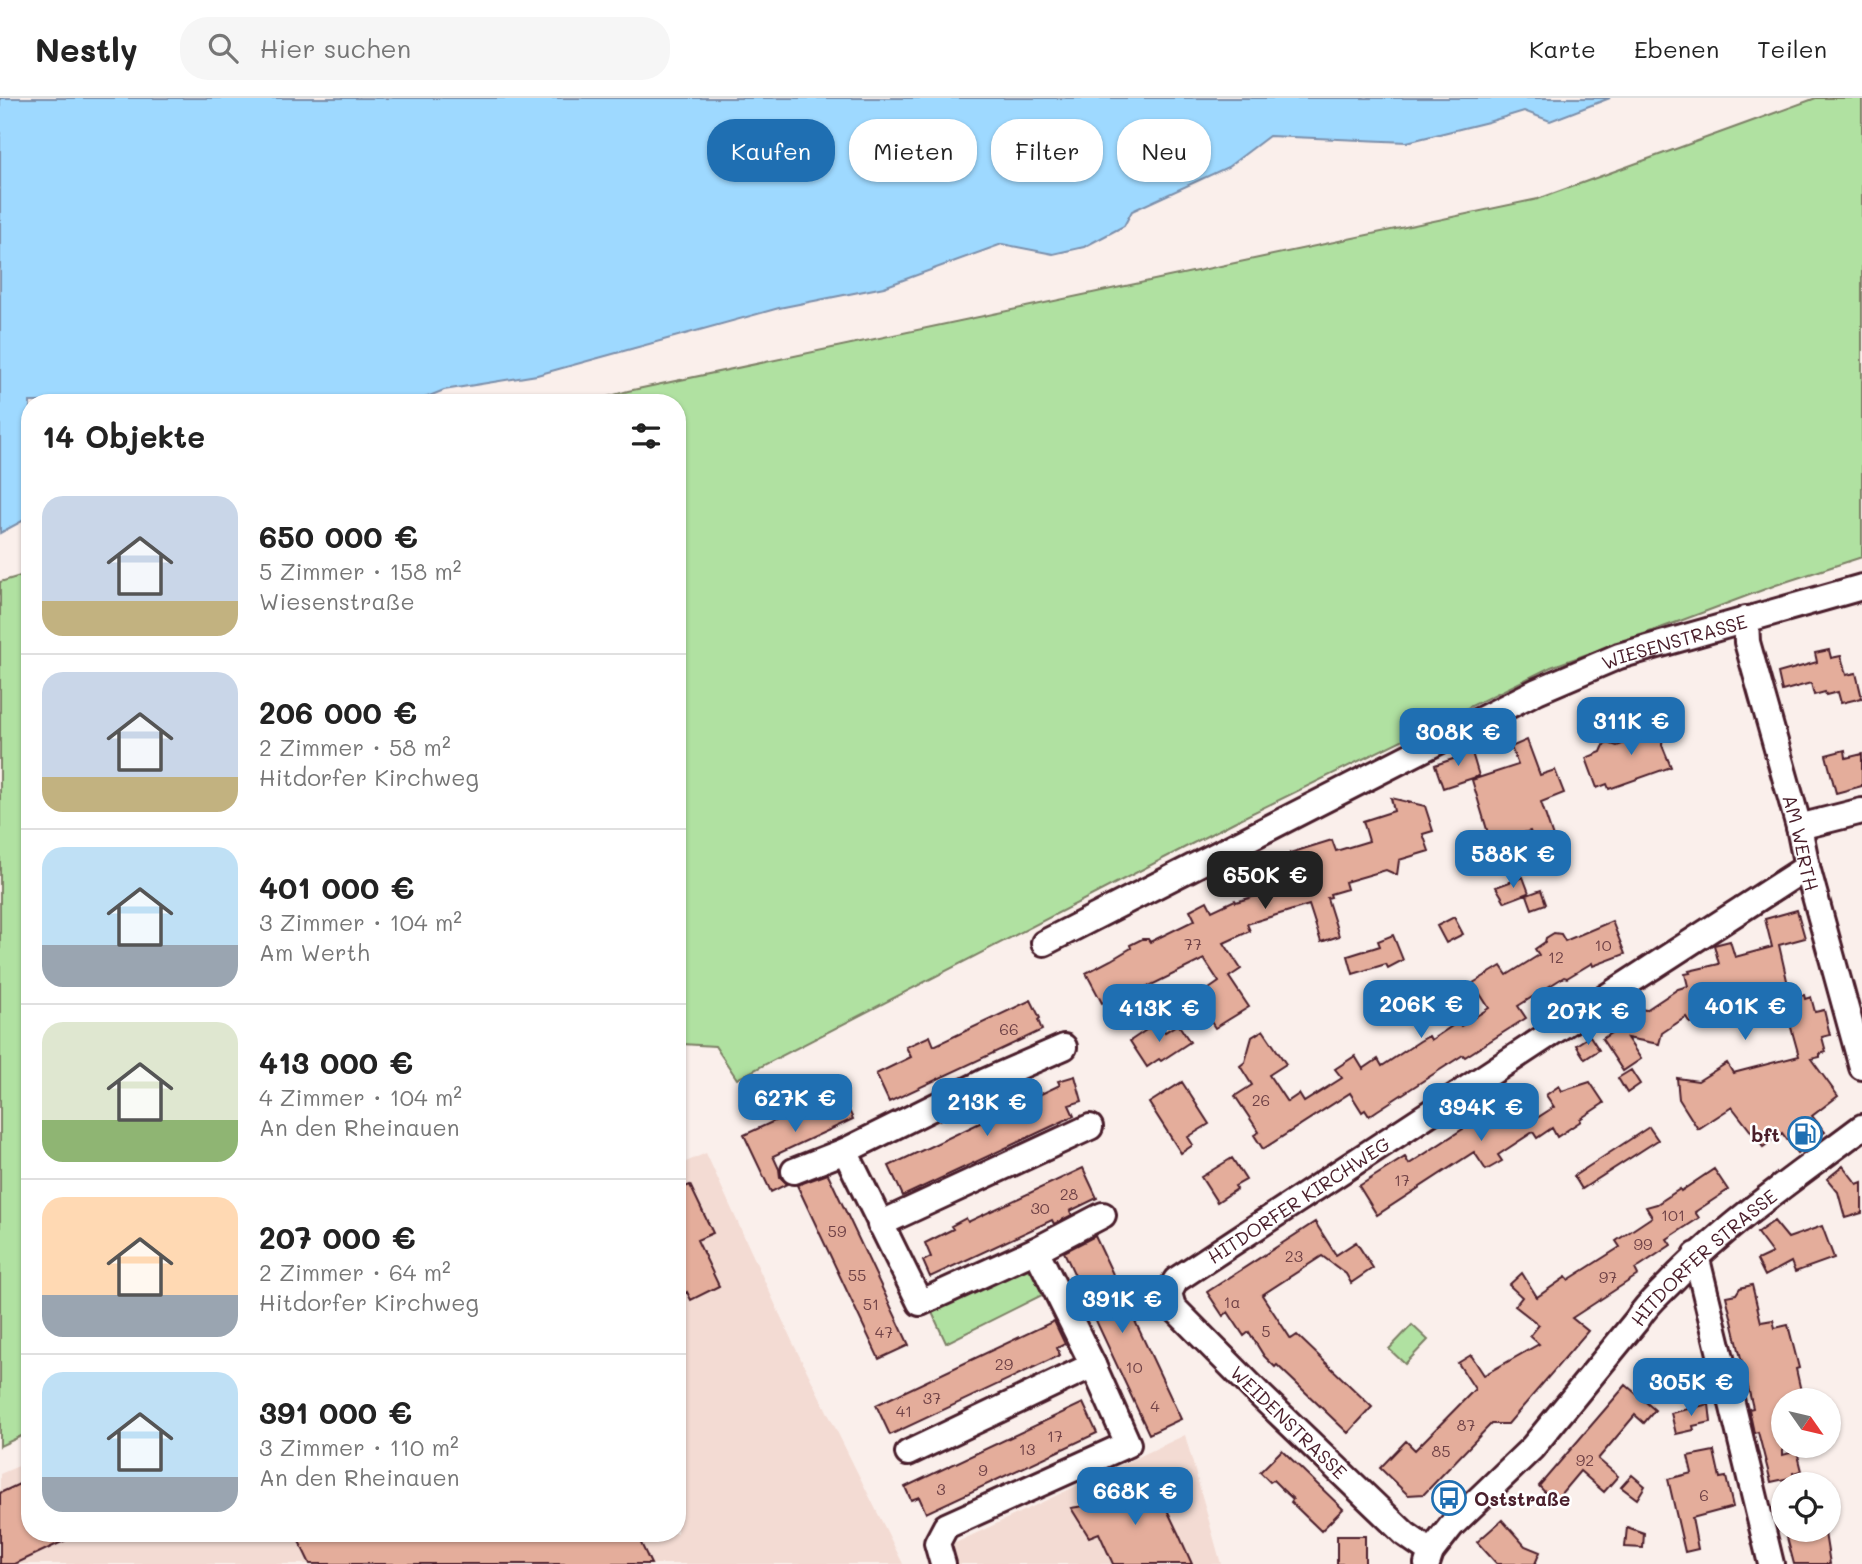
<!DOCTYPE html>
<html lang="de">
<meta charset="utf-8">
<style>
:root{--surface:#fff;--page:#f6f6f6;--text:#222;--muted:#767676;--line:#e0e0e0;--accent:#1f6fb2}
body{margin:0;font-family:Mali,sans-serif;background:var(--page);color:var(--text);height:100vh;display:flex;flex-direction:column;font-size:26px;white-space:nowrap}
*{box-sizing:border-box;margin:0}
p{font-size:23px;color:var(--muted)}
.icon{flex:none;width:38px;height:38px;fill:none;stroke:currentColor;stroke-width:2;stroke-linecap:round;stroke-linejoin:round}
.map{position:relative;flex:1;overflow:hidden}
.side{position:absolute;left:21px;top:296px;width:665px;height:1148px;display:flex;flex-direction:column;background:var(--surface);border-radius:28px;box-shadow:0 2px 5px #0004}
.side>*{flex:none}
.banner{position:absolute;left:707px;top:21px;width:665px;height:63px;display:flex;gap:14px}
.needle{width:46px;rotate:124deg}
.controls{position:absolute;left:1771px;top:1290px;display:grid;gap:14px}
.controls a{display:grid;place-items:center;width:70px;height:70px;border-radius:50%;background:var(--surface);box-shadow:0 2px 5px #0004;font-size:35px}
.price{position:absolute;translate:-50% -60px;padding:0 16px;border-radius:14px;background:var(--accent);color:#fff;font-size:23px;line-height:46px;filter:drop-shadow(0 2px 4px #0008)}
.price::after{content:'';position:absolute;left:50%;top:42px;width:21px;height:16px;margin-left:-10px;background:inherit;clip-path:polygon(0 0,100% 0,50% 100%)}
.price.current{background:#222;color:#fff}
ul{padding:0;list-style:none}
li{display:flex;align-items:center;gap:21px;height:175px;padding:0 21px}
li+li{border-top:2px solid var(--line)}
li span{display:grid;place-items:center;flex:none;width:196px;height:140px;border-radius:21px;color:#555}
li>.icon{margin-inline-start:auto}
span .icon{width:84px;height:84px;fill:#fffc;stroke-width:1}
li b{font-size:30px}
h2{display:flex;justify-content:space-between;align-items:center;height:84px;padding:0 21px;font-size:30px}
.pill{padding:0 24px;border-radius:28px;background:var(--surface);box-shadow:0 2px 5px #0004;font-size:24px;line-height:63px}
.pill.current{background:var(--accent);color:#fff}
header{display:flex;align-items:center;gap:42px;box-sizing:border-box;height:98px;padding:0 35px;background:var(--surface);border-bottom:2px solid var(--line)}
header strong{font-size:33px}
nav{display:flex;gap:38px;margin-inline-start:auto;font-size:24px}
.search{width:490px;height:63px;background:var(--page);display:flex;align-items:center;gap:18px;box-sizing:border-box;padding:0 24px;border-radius:28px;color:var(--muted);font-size:26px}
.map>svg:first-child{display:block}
.built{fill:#f3dbd3}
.green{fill:#b0e1a1;stroke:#7d8066;stroke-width:2}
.water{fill:#9ed9ff;stroke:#7c8faa;stroke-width:2}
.building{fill:#e4ad9b;stroke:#4a1f2b;stroke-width:2}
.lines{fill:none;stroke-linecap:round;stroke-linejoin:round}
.minor-casing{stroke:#4a1f2b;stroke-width:30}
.minor{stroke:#fff;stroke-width:24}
.labels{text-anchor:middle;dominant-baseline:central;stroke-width:5;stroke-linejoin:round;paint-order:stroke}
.number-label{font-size:16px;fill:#704247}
.street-label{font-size:19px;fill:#4a1f2b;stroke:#fff}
.poi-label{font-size:19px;font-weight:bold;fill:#4a1f2b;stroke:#fff;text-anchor:end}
</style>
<header>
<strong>Nestly</strong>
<div class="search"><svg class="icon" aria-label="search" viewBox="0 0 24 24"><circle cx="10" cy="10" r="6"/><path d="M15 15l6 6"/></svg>Hier suchen</div>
<nav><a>Karte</a><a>Ebenen</a><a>Teilen</a></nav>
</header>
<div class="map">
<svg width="1862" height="1466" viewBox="0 0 1862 1466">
<rect width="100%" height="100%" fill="#faefeb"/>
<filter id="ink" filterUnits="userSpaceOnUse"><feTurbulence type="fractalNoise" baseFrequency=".0143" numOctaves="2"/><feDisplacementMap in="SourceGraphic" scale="14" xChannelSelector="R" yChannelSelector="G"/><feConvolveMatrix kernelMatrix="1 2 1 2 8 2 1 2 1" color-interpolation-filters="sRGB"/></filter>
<g filter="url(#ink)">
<path class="built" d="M706,1055L792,1243L903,1466H0V1376L30,1363V1435H677V1068Z
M1185,1337L1221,1466H951L949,1448Z"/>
<path class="green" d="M1816,0H1862V459L1776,487L1680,523L1551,569L1234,724L737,981L715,948L682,946L677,949V304H590L628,293L1538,101Z
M30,475V1334L0,1348V484Z
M1023,1167L1043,1184L1048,1194L946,1245L929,1208Z
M1412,1227L1428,1242L1405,1266L1389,1251Z"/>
<path class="water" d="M0,0H1610L1550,23L1524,13L1488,24L1407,44L1269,38L1228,69L1132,113L1124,128L1084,149L1053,156L1002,146L884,189L779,210L537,277L444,292L415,304H30V419L0,435Z"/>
<path class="building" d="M1829,552L1831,560L1841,558L1846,577L1856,575L1862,600L1841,605L1838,594L1826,597L1825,594L1814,597L1811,585L1782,593L1778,575L1817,564L1815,555Z
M1637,622L1664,625L1662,647L1671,669L1609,691L1607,686L1597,690L1586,660L1601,654L1604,647L1608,645L1617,648L1636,641Z
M1527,642L1540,677L1555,672L1564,695L1541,704L1555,745L1552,752L1544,755L1537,752L1530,733L1491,745L1472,682L1518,667L1511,649Z
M1470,648L1479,678L1443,690L1435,667L1456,660L1454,653Z
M1845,652L1846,660L1862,656V688L1836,695L1826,657Z
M1391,700L1425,708L1433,733L1423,736L1429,753L1399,762L1397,777L1386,772L1345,784L1347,791L1330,796L1331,799L1327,800L1339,838L1321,844L1309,807L1247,826L1250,833L1224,845L1241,871L1229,879L1249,909L1215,930L1198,904L1204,900L1206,893L1219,884L1204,861L1127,899L1124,894L1102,905L1086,875L1111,862L1131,850L1130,847L1142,841H1148L1150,844L1195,822L1190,812L1207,803L1212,813L1235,802L1236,804L1265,795L1260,780L1277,775L1274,764L1291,759L1290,755L1332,742L1336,753L1369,743L1363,723L1394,713Z
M1523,779L1529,795L1505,804L1496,789Z
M1541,792L1546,806L1532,811L1527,797Z
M1797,812L1805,840L1779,847L1791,900L1804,897L1805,901L1811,899L1815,914L1824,912L1830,937L1822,939L1826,954L1820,956V959L1811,961L1838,998L1812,1018L1825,1034L1797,1055L1782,1035L1763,1049L1732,1009L1698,1031L1679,1001L1677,980L1698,983L1727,965L1733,975L1799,958L1785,908L1739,920L1738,916L1716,921V919L1702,923L1701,921L1690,925L1686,919L1662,935L1659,946L1627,940L1641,961L1623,973L1602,941L1639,916L1640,911L1646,912L1678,891L1688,888L1685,876L1690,875L1689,873L1719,866L1714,847L1730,843L1735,859L1772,849L1765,821Z
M1454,819L1463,836L1446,845L1437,828Z
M1612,823L1625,856L1593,868L1592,865L1567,880L1564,879L1556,884L1518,908L1526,920L1465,959L1463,957L1378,1012L1369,1018L1365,1012L1362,1014L1350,995L1263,1051L1254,1037L1259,1034L1235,998L1252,987L1240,968L1245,964L1252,939L1263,932L1286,966L1269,977L1287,1004L1299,996L1304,1004L1342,980L1335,971L1355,958L1363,971L1378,961L1382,968L1420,943L1429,938L1431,942L1458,924L1461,928L1489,910L1473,885L1501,868L1507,877L1539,857L1535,851L1545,844L1546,840L1554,835L1561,836L1565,843Z
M1393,837L1403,862L1388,870L1386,866L1353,876L1348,858L1380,848L1378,843Z
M1031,902L1040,920L1038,922L1042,932L889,1004L876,976L911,959L906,949L930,938L934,948Z
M1178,926L1190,944L1161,963L1159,961L1147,969L1130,943L1152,928L1156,933L1162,929L1165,934Z
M1590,938L1599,952L1585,961L1576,947Z
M1631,972L1640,986L1627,995L1618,980Z
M1075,978L1082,1003L1069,1007L1074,1018L903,1098L889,1068L1060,987L1058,983Z
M1182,984L1209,1026L1188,1039L1193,1047L1181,1055L1149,1005Z
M1590,984L1604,1005L1580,1021L1581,1023L1557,1039L1552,1030L1537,1040L1533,1034L1498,1057L1502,1063L1486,1072L1474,1054L1377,1117L1359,1088L1405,1059L1409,1066L1512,999L1529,1025L1554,1009L1546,997L1559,988L1562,993Z
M840,993L853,1021L773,1058L779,1071L780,1079L787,1086L771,1094L744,1037Z
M1649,1029L1658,1042L1582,1091L1574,1078Z
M1232,1060L1246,1082L1235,1088L1237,1091L1217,1104L1201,1079Z
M1843,1068L1857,1086L1862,1084V1115L1845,1120L1838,1094L1827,1081Z
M1083,1070L1097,1100L1070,1113L1072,1117L1054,1126L1052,1122L930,1179L923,1163L931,1159L925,1145L953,1131L951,1128L966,1120L968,1124Z
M1714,1071L1728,1092L1695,1114L1699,1120L1667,1141L1671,1147L1635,1171L1638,1177L1572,1220L1588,1233L1508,1326H1491L1424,1396L1408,1397L1380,1370L1406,1343L1415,1352L1475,1291L1458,1265L1471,1257L1484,1277L1539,1246L1530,1238L1539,1227L1515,1208L1522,1199L1509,1187L1522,1175L1537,1199L1566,1179L1568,1182L1620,1149L1616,1143L1652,1119L1646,1109L1657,1106L1680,1091L1681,1093Z
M828,1076L909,1247L879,1261L797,1087Z
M690,1087L713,1135L697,1142L719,1188L691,1202L687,1194L677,1200V1092Z
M1774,1123L1788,1140L1822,1128L1834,1160L1795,1174L1791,1164L1765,1178L1757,1162L1772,1155L1757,1135Z
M1315,1124L1336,1157L1356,1144L1373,1170L1351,1185L1346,1176L1322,1158L1262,1197L1291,1241L1297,1237L1372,1309L1348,1335L1277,1267L1275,1269L1264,1258L1249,1234L1244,1238L1228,1214L1223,1218L1207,1194Z
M1095,1138L1181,1321L1149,1336L1064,1154Z
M1752,1187L1761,1224L1773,1222L1775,1230L1788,1227L1799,1270L1796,1271L1803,1302H1783V1357L1797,1353L1802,1373L1793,1375L1794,1379L1771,1384L1758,1334L1754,1335L1749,1311L1753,1310L1726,1198L1736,1196L1740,1190Z
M1054,1223L1065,1246L1057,1250L1060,1257L890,1337L876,1307Z
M1626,1287L1655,1312L1644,1325L1635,1317L1598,1361L1618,1378L1604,1394L1580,1373L1554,1404L1539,1388Z
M1083,1305L1097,1335L926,1415L919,1399L911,1402L905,1389Z
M1709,1306L1711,1324L1693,1328L1694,1332L1676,1336L1671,1315Z
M1282,1352L1343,1411L1321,1433L1291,1404L1293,1401L1283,1392L1273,1382L1270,1384L1260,1374Z
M1714,1353L1720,1380L1726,1379L1733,1409L1692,1420L1698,1451L1685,1454L1668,1381L1692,1375L1688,1358Z
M1632,1377L1645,1388L1637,1401L1621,1389Z
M1151,1378L1179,1437L1192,1466H1113L1099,1435L1089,1439L1071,1410L1090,1407L1119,1393L1120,1395L1135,1385Z
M30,1381V1435H81L15,1466H0V1395Z
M1502,1422L1525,1448L1540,1454L1535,1466H1497L1477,1444Z
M1627,1429L1644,1435L1643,1450L1625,1449Z
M1785,1432H1820L1821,1436L1825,1435L1830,1466H1794Z
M295,1435H636L651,1466H310Z
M1337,1438H1365V1466H1337Z"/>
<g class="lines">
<g class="minor-casing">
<g id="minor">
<path id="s1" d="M1746,521L1747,544L1799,729L1807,769L1862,969"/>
<path d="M1799,729L1862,713"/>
<path id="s2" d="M1044,845L1537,593L1619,558L1862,489"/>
<path d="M845,1053L920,1205L1036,1152L1103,1117"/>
<path d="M794,1073L845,1053L986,983L1064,949"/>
<path d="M880,1126L1090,1029"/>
<path d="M1036,1152L1093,1267"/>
<path d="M1696,1157L1771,1466"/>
<path d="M908,1355L1093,1267L1128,1346L946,1428L937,1445L943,1466"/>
<path id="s3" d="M1431,1454L1405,1436L1260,1297L1173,1209L1169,1195L1176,1182L1600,903L1807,769"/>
<path id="s4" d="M1427,1466L1431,1454L1452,1427L1532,1350L1637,1222C1646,1207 1657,1198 1669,1186C1725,1127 1797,1078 1862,1029"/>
</g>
</g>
<use href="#minor" class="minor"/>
</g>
</g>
<defs>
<g id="fuel-ring" transform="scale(1.75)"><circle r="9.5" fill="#fff" stroke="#1f6fb2" stroke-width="1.5"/><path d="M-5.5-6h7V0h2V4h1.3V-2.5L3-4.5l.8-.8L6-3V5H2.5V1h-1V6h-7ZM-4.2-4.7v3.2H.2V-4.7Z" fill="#1f6fb2"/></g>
<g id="bus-ring" transform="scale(1.75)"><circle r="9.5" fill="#fff" stroke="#1f6fb2" stroke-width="1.5"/><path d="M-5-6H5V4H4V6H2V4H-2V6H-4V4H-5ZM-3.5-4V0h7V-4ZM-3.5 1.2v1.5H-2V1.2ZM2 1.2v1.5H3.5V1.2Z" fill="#1f6fb2"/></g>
</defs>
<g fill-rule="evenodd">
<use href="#fuel-ring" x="1805" y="1036"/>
<use href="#bus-ring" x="1449" y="1400"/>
</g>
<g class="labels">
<g class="number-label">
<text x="1193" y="845">77</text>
<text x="1603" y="846">10</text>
<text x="1556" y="858">12</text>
<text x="1009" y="930">66</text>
<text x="1261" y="1001">26</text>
<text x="1402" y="1081">17</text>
<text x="1069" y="1095">28</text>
<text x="1040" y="1109">30</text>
<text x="1673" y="1116">101</text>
<text x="837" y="1132">59</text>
<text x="1643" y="1145">99</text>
<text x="1294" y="1157">23</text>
<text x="857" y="1176">55</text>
<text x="1608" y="1178">97</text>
<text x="1232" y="1203">1a</text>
<text x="871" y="1205">51</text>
<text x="1266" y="1232">5</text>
<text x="884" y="1233">47</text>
<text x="1004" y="1265">29</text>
<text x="1134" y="1268">10</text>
<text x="932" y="1299">37</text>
<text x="1155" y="1307">4</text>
<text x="904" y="1312">41</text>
<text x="1466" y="1326">87</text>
<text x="1055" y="1337">17</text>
<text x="1027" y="1350">13</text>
<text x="1441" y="1352">85</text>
<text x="1585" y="1361">92</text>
<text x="983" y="1371">9</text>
<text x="941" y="1390">3</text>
<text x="1704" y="1396">6</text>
</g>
<g class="street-label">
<text stroke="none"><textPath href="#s2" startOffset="700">WIESENSTRASSE</textPath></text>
<text stroke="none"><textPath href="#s1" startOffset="231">AM WERTH</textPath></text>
<text stroke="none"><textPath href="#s3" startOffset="532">HITDORFER KIRCHWEG</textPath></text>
<text stroke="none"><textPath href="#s4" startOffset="415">HITDORFER STRASSE</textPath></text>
<text transform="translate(1289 1324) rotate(44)">WEIDENSTRASSE</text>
</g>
<g class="poi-label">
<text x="1780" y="1036">bft</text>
<text x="1474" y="1400" text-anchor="start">Oststraße</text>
</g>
</g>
</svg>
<div class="controls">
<a><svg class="needle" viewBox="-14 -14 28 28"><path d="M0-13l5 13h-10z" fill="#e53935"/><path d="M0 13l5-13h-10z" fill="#767676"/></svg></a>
<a><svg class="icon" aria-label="locate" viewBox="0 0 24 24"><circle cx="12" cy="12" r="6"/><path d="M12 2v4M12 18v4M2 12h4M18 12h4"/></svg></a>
</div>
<b class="price" style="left:1631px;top:659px">311K €</b>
<b class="price" style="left:1458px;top:670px">308K €</b>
<b class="price" style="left:1513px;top:792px">588K €</b>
<b class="price current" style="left:1265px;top:813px">650K €</b>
<b class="price" style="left:1421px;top:942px">206K €</b>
<b class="price" style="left:1745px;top:944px">401K €</b>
<b class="price" style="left:1159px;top:946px">413K €</b>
<b class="price" style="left:1588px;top:949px">207K €</b>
<b class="price" style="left:795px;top:1036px">627K €</b>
<b class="price" style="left:987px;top:1040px">213K €</b>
<b class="price" style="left:1481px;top:1045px">394K €</b>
<b class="price" style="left:1122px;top:1237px">391K €</b>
<b class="price" style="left:1691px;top:1320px">305K €</b>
<b class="price" style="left:1135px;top:1429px">668K €</b>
<div class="banner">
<a class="pill current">Kaufen</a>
<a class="pill">Mieten</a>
<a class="pill">Filter</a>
<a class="pill">Neu</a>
</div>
<section class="side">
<h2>14 Objekte<svg class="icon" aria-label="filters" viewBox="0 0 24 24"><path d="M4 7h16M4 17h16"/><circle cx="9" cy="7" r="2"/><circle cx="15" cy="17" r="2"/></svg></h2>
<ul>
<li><span style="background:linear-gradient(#c9d6e8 75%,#c2b280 0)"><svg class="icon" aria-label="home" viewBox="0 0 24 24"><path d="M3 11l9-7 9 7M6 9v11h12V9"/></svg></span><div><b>650 000 €</b><p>5 Zimmer · 158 m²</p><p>Wiesenstraße</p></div></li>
<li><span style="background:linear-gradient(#c9d6e8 75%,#c2b280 0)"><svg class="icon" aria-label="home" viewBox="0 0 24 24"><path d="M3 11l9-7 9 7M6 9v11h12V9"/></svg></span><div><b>206 000 €</b><p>2 Zimmer · 58 m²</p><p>Hitdorfer Kirchweg</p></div></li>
<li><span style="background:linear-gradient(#bfe0f5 70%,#9aa5b1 0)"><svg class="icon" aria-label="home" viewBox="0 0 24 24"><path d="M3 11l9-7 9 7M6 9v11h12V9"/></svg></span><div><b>401 000 €</b><p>3 Zimmer · 104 m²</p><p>Am Werth</p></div></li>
<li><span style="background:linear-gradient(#dfe7d0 70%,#8fb573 0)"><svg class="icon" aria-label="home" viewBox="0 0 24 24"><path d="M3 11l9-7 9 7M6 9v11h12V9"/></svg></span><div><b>413 000 €</b><p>4 Zimmer · 104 m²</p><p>An den Rheinauen</p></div></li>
<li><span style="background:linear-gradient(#ffd9b3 70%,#9aa5b1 0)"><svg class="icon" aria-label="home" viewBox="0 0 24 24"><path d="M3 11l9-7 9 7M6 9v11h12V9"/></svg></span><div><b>207 000 €</b><p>2 Zimmer · 64 m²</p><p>Hitdorfer Kirchweg</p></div></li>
<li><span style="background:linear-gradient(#bfe0f5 75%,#9aa5b1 0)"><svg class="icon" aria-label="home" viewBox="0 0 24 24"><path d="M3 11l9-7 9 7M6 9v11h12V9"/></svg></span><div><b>391 000 €</b><p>3 Zimmer · 110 m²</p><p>An den Rheinauen</p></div></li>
</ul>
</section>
</div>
